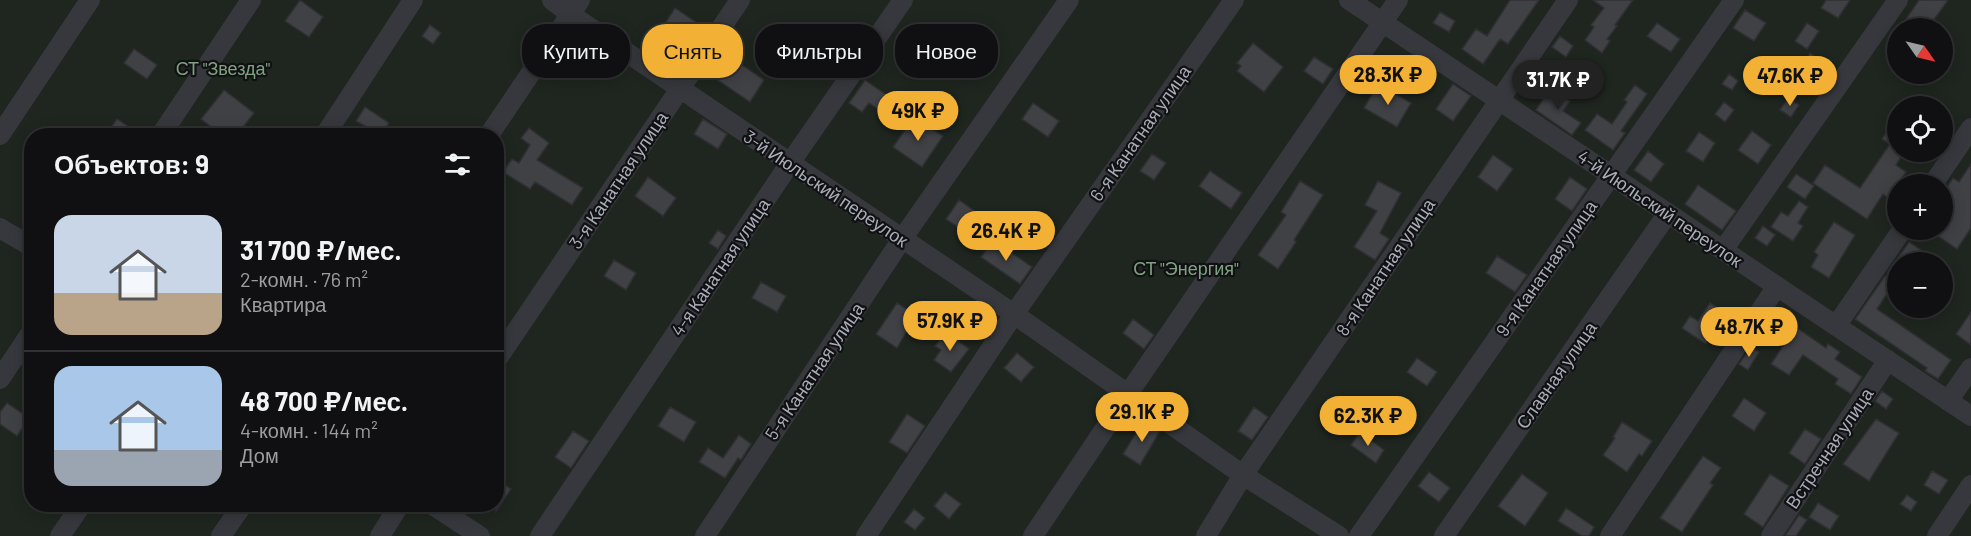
<!DOCTYPE html>
<html lang="ru">
<meta charset="utf-8">
<style>
:root{--surface:#101012;--page:#1e1e20;--text:#f1f3f6;--muted:#9c9d9f;--line:#303032;--accent:#f2b134}
body{margin:0;font-family:Barlow,sans-serif;background:var(--page);color:var(--text);height:100vh;display:flex;flex-direction:column;font-size:22px;white-space:nowrap}
*{box-sizing:border-box;margin:0}
p{font-size:20px;color:var(--muted)}
.icon{flex:none;width:33px;height:33px;fill:none;stroke:currentColor;stroke-width:2;stroke-linecap:round;stroke-linejoin:round}
.map{position:relative;flex:1;overflow:hidden}
.sheet{position:absolute;left:24px;top:128px;width:480px;height:384px;display:flex;flex-direction:column;background:var(--surface);border-radius:24px;box-shadow:0 3px 15px #0003,0 0 0 2px var(--line)}
.sheet>*{flex:none}
.top-card{position:absolute;left:522px;top:24px;width:570px;height:54px;display:flex;gap:12px}
.needle{width:39px;rotate:124deg}
.tools{position:absolute;left:1887px;top:18px;display:grid;gap:12px}
.tools a{display:grid;place-items:center;width:66px;height:66px;border-radius:50%;background:var(--surface);box-shadow:0 3px 15px #0003,0 0 0 2px var(--line);font-size:30px}
.price{position:absolute;translate:-50% -51px;padding:0 14px;border-radius:21px;background:var(--accent);color:#111;font-size:20px;line-height:39px;filter:drop-shadow(0 2px 3px #0008)}
.price::after{content:'';position:absolute;left:50%;top:36px;width:18px;height:14px;margin-left:-9px;background:inherit;clip-path:polygon(0 0,100% 0,50% 100%)}
.price.selected{background:#222;color:#fff}
ul{padding:0;list-style:none}
li{display:flex;align-items:center;gap:18px;height:150px;padding:0 30px}
li+li{border-top:2px solid var(--line)}
li span{display:grid;place-items:center;flex:none;width:168px;height:120px;border-radius:18px;color:#555}
li>.icon{margin-inline-start:auto}
span .icon{width:72px;height:72px;fill:#fffc;stroke-width:1}
li b{font-size:26px}
h2{display:flex;justify-content:space-between;align-items:center;height:72px;padding:0 30px;font-size:26px}
.chip{padding:0 21px;border-radius:24px;background:var(--surface);box-shadow:0 3px 15px #0003,0 0 0 2px var(--line);font-size:21px;line-height:54px}
.chip.selected{background:var(--accent);color:#111}
.map>svg:first-child{display:block}
.green{fill:#1e261f;fill-rule:evenodd}
.building{fill:#404145;stroke:#303034;stroke-width:1.5}
.lines{fill:none;stroke-linecap:round;stroke-linejoin:round}
.minor{stroke:#37383d;stroke-width:20}
.labels{text-anchor:middle;dominant-baseline:central;stroke-width:4.5;stroke-linejoin:round;paint-order:stroke}
.park-label{font-size:18px;fill:#7fa381;stroke:#111113}
.street-label{font-size:18px;fill:#a8adb8;stroke:#111113}
</style>
<div class="map">
<svg width="1971" height="536" viewBox="0 0 1971 536">
<rect width="100%" height="100%" fill="#161618"/>
<path class="green" d="M0,0H1971V536H0ZM1898,28H1942V74H1898ZM1898,106H1942V152H1898ZM32,135H496V504H32ZM1898,184H1942V230H1898ZM1898,262H1942V308H1898Z"/>
<path class="building" d="M300,0L323,17L309,37L285,21Z
M1510,0H1539L1508,44L1500,39L1483,64L1462,49L1476,29L1487,36Z
M1593,0H1633L1615,25L1617,26L1607,39L1610,41L1602,53L1585,40L1594,27L1591,25L1604,8Z
M1826,0H1850L1838,18L1821,8Z
M1919,0H1948L1928,28H1900Z
M675,8L706,29L686,59L678,54L687,40L664,25Z
M1745,10L1766,23L1754,41L1733,28Z
M1440,12L1455,21L1449,32L1433,23Z
M1657,23L1680,39L1671,52L1647,36Z
M1807,23L1819,31L1807,49L1795,41Z
M430,25L441,33L433,44L422,36Z
M1560,36L1573,46L1566,57L1552,47Z
M1253,43L1283,67L1264,92L1237,71L1241,66L1237,63Z
M134,49L157,65L147,79L124,63Z
M720,50L764,80L750,102L706,72Z
M1810,53L1822,61L1814,74L1801,67Z
M1314,57L1333,69L1323,84L1304,71Z
M1729,74L1738,81L1732,90L1722,84Z
M865,80L892,99L882,112L869,103L862,112L849,103Z
M1378,84L1411,103L1397,127L1364,108Z
M1453,84L1471,96L1453,121L1436,109Z
M1635,85L1647,94L1621,131L1625,133L1613,150L1585,130L1597,114L1612,124L1627,102L1624,100Z
M1550,88L1570,101L1563,111L1581,123L1572,135L1536,110Z
M224,90L254,113L237,135H222L201,119Z
M1788,98L1799,105L1791,117L1780,110Z
M1724,102L1734,110L1725,122L1715,114Z
M1033,103L1059,121L1048,137L1022,119Z
M365,107L389,123L381,135L356,121Z
M914,117L943,136L922,167L893,147Z
M117,119L141,135H106Z
M703,119L727,134L718,149L694,134Z
M529,128L549,143L537,160L583,188L572,205L535,182L530,189L503,172L512,159L519,163L530,145L521,138Z
M1889,128L1898,133V152H1904L1896,165L1906,172L1888,198L1883,194L1867,219L1813,183L1825,165L1860,188L1890,144L1882,139Z
M1752,131L1771,145L1758,164L1738,150Z
M1699,132L1715,143L1703,162L1686,151Z
M1648,151L1664,164L1651,182L1634,170Z
M1152,154L1166,163L1154,180L1140,171Z
M1493,155L1513,169L1497,191L1478,177Z
M1971,164V228L1957,249L1938,236L1950,218L1942,214V195L1953,178L1959,182Z
M1210,171L1242,193L1231,209L1199,186Z
M1796,174L1814,186L1805,199L1787,187Z
M648,177L676,198L663,216L635,196Z
M1570,177L1587,189L1572,211L1555,199Z
M1300,181L1323,195L1294,240L1296,242L1278,269L1258,255L1286,215L1281,212Z
M1378,181L1401,193L1380,233L1389,239L1375,260L1354,247L1377,211L1365,205Z
M1698,185L1736,211L1722,230L1685,204Z
M959,200L983,217L970,235L946,219Z
M1799,201L1808,207L1798,223L1803,226L1793,241L1771,227L1781,212L1788,216Z
M1834,222L1855,235L1829,278L1811,267L1818,255L1814,252Z
M1763,226L1775,235L1767,246L1755,238Z
M718,230L726,236L718,249L709,243Z
M993,240L1032,267L1020,284L981,257Z
M1909,242L1921,250L1913,262H1905L1898,258Z
M1497,256L1527,275L1515,292L1486,273Z
M614,260L636,273L626,290L604,276Z
M1885,276L1894,283L1877,309L1951,360L1938,379L1925,371L1927,368L1855,319Z
M761,282L786,296L777,312L752,298Z
M897,303L916,315L897,348L876,334Z
M1710,303L1730,316L1720,331L1716,329L1706,344L1682,328L1690,316L1698,321Z
M1774,312L1826,348L1828,344L1840,352L1835,359L1862,377L1851,394L1835,384L1838,379L1803,355L1789,375L1771,364L1787,340L1765,326Z
M1971,312V345L1956,334Z
M1133,319L1154,335L1144,349L1123,333Z
M946,332L969,349L951,372L934,360L941,350L935,346Z
M1751,347L1759,352L1748,370L1739,364Z
M1017,353L1034,367L1021,382L1004,368Z
M1417,358L1437,372L1427,386L1407,372Z
M1882,391L1893,399L1886,409L1875,401Z
M1744,398L1766,413L1754,431L1732,416Z
M7,403L29,418L17,436L0,424V412Z
M670,407L696,422L684,442L658,426Z
M1254,407L1268,417L1252,440L1238,431Z
M907,414L925,426L907,453L889,442Z
M1876,419L1899,433L1869,481L1843,464Z
M1144,420L1160,431L1140,465L1123,454Z
M1622,422L1652,441L1642,456L1639,454L1627,472L1603,455L1615,438L1613,437Z
M1805,429L1821,439L1805,464L1789,453Z
M573,431L589,441L571,468L555,457Z
M1360,432L1384,450L1376,463L1351,445Z
M739,435L751,444L741,460L738,458L725,478L699,462L708,448L723,458Z
M1703,456L1721,468L1710,483L1713,485L1682,532L1660,518Z
M1932,471L1948,480L1939,494L1924,485Z
M1429,472L1450,488L1439,502L1418,486Z
M1522,474L1548,493L1525,526L1498,506Z
M1770,474L1789,486L1763,527L1744,514Z
M496,479L511,489L496,511Z
M945,492L961,504L949,519L934,506Z
M1907,495L1917,502L1911,511L1900,504Z
M1818,503L1839,516L1830,530L1809,517Z
M1566,508L1594,527L1589,536H1582L1558,521Z
M914,509L925,518L915,530L904,522Z
M1799,515L1807,520L1796,536H1785Z"/>
<g class="lines">
<path class="minor" d="M552,0L570,14L1014,314L1243,475L1339,536
M1349,0L1971,416
M0,135L90,0
M161,135L251,0
M325,135L413,0
M489,135L580,0
M1933,184L1971,128
M0,228L32,247
M1723,250L1898,0
M1836,326L1902,230
M496,361L740,0
M0,379L32,331
M1948,401L1971,368
M431,504L480,536
M60,536L82,504
M221,536L243,504
M380,536L400,504
M540,536L790,163L903,0
M705,536L902,239L1069,0
M866,536L1014,314L1234,0
M1033,536L1128,394L1398,0
M1206,536L1243,475L1568,0
M1359,536L1734,0
M1444,536L1668,213
M1610,536L1777,286
M1771,536L1888,360
M1937,536L1971,485"/>
</g>
<g class="labels">
<g class="park-label">
<text x="223" y="68">СТ "Звезда"</text>
<text x="1186" y="268">СТ "Энергия"</text>
</g>
<g class="street-label">
<text transform="translate(1140 133) rotate(-55)">6-я Канатная улица</text>
<text transform="translate(618 180) rotate(-56)">3-я Канатная улица</text>
<text transform="translate(826 188) rotate(34)">3-й Июльский переулок</text>
<text transform="translate(1660 208) rotate(34)">4-й Июльский переулок</text>
<text transform="translate(720 267) rotate(-56)">4-я Канатная улица</text>
<text transform="translate(1385 267) rotate(-56)">8-я Канатная улица</text>
<text transform="translate(1546 268) rotate(-55)">9-я Канатная улица</text>
<text transform="translate(814 371) rotate(-56)">5-я Канатная улица</text>
<text transform="translate(1556 375) rotate(-55)">Славная улица</text>
<text transform="translate(1829 448) rotate(-56)">Встречная улица</text>
</g>
</g>
</svg>
<div class="tools">
<a><svg class="needle" viewBox="-14 -14 28 28"><path d="M0-13l5 13h-10z" fill="#e53935"/><path d="M0 13l5-13h-10z" fill="#9c9d9f"/></svg></a>
<a><svg class="icon" aria-label="locate" viewBox="0 0 24 24"><circle cx="12" cy="12" r="6"/><path d="M12 2v4M12 18v4M2 12h4M18 12h4"/></svg></a>
<a>+</a>
<a>−</a>
</div>
<b class="price" style="left:1388px;top:106px">28.3K ₽</b>
<b class="price" style="left:1790px;top:107px">47.6K ₽</b>
<b class="price selected" style="left:1558px;top:111px">31.7K ₽</b>
<b class="price" style="left:918px;top:142px">49K ₽</b>
<b class="price" style="left:1006px;top:262px">26.4K ₽</b>
<b class="price" style="left:950px;top:352px">57.9K ₽</b>
<b class="price" style="left:1749px;top:358px">48.7K ₽</b>
<b class="price" style="left:1142px;top:443px">29.1K ₽</b>
<b class="price" style="left:1368px;top:447px">62.3K ₽</b>
<div class="top-card">
<a class="chip">Купить</a>
<a class="chip selected">Снять</a>
<a class="chip">Фильтры</a>
<a class="chip">Новое</a>
</div>
<section class="sheet">
<h2>Объектов: 9<svg class="icon" aria-label="filters" viewBox="0 0 24 24"><path d="M4 7h16M4 17h16"/><circle cx="9" cy="7" r="2"/><circle cx="15" cy="17" r="2"/></svg></h2>
<ul>
<li><span style="background:linear-gradient(#c9d6e8 65%,#b9a48a 0)"><svg class="icon" aria-label="home" viewBox="0 0 24 24"><path d="M3 11l9-7 9 7M6 9v11h12V9"/></svg></span><div><b>31 700 ₽/мес.</b><p>2-комн. · 76 m²</p><p>Квартира</p></div></li>
<li><span style="background:linear-gradient(#a9c7e8 70%,#9aa5b1 0)"><svg class="icon" aria-label="home" viewBox="0 0 24 24"><path d="M3 11l9-7 9 7M6 9v11h12V9"/></svg></span><div><b>48 700 ₽/мес.</b><p>4-комн. · 144 m²</p><p>Дом</p></div></li>
</ul>
</section>
</div>
